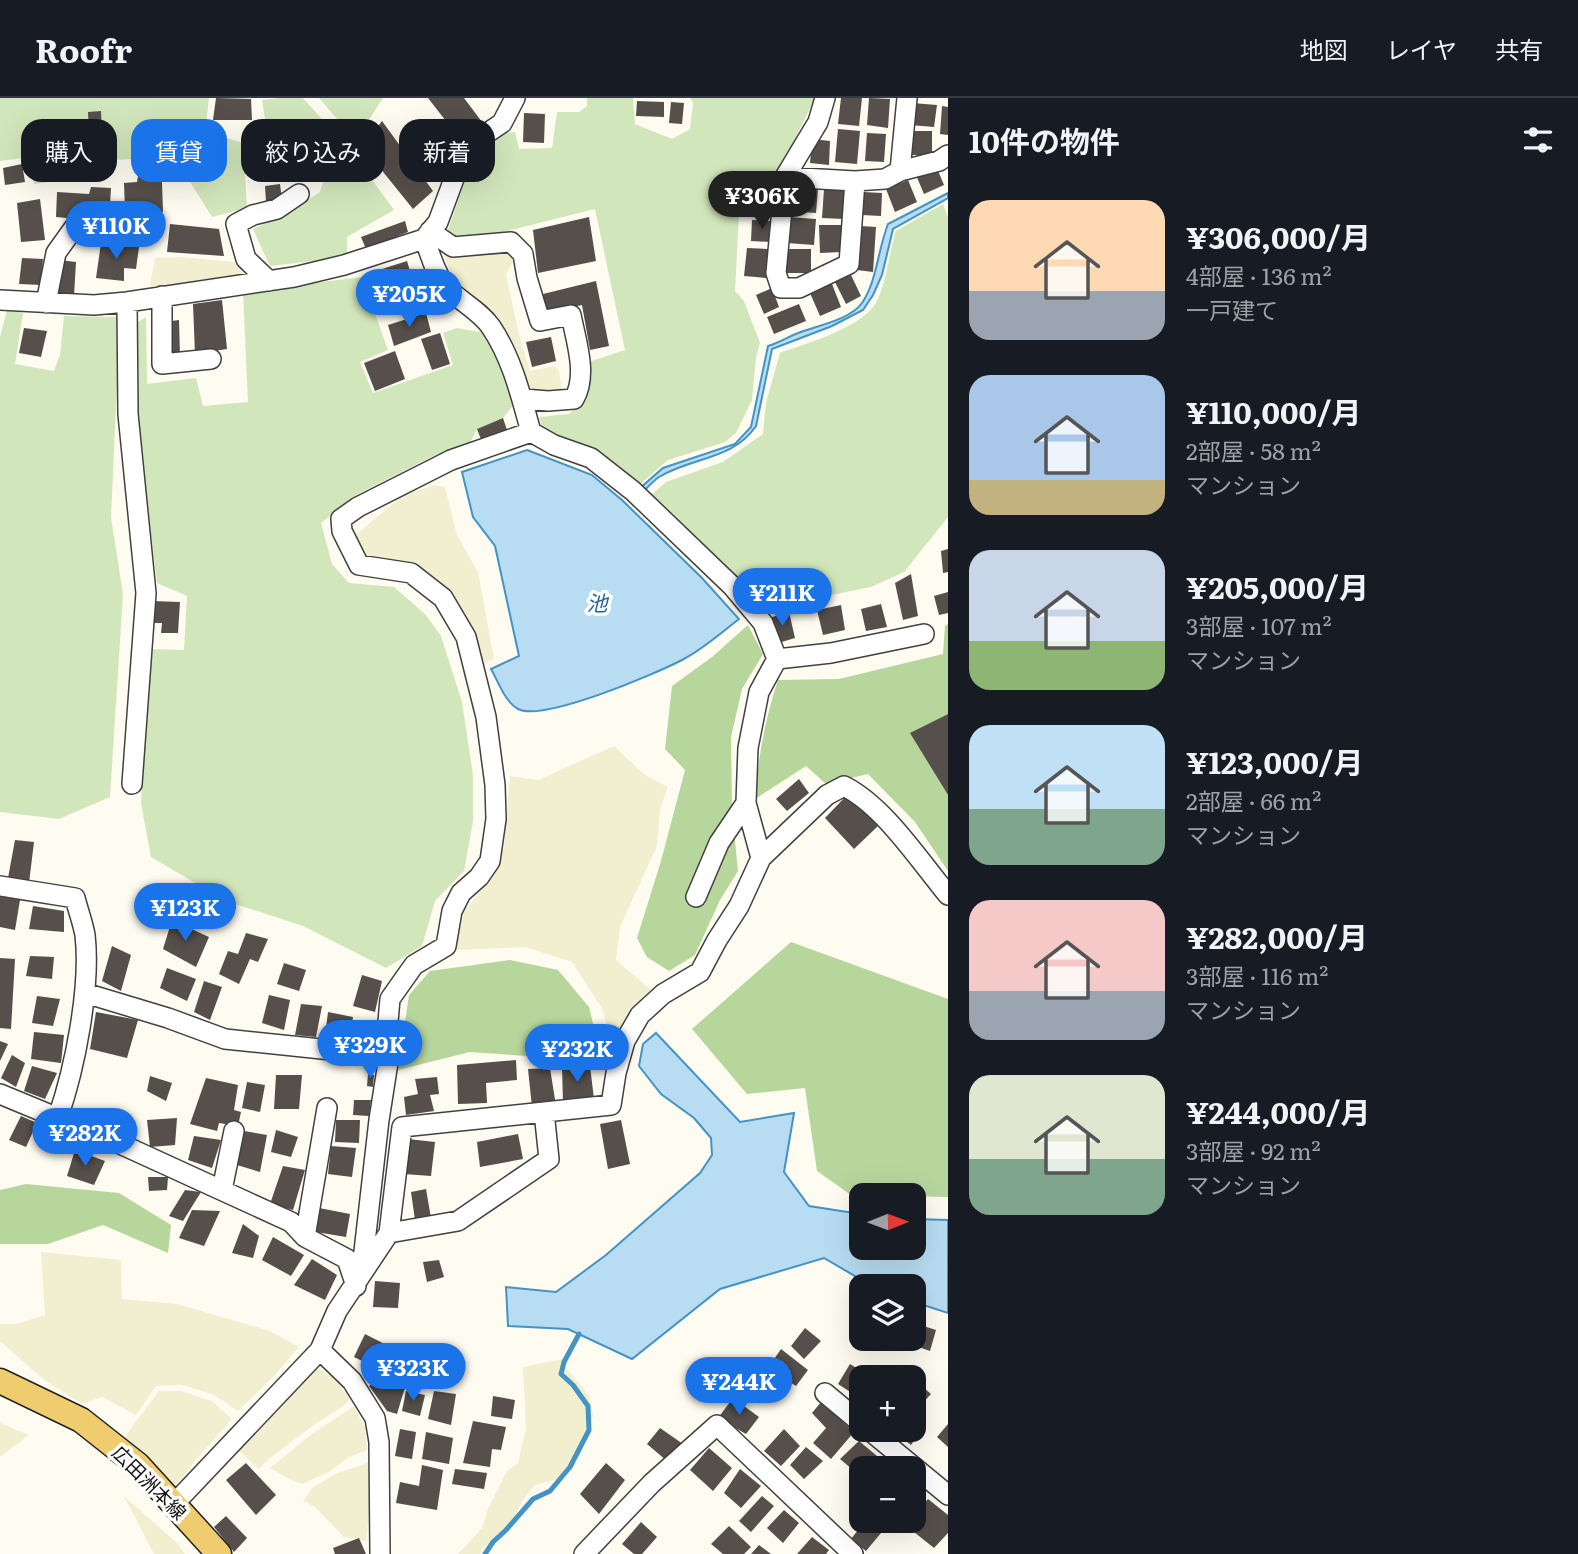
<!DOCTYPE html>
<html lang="ja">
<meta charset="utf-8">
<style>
:root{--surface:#171b24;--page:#242831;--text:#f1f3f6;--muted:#9ea1a6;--line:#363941;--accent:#1a73e8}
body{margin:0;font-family:Literata,"Noto Sans JP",serif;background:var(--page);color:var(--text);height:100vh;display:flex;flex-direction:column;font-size:26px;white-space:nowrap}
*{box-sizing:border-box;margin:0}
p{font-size:23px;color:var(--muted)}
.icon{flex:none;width:38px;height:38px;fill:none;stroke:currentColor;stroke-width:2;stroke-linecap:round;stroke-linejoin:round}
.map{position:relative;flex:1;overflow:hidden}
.drawer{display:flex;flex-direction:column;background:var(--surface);width:630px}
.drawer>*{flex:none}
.hud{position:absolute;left:21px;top:21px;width:665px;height:63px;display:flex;gap:14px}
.needle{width:46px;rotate:89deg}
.tools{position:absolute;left:849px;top:1085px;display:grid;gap:14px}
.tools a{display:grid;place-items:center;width:77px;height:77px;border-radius:14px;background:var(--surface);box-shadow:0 7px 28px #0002;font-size:35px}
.price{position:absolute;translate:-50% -60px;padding:0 16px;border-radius:24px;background:var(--accent);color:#fff;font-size:23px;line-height:46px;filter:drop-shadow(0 2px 4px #0008)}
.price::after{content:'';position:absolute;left:50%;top:42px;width:21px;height:16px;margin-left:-10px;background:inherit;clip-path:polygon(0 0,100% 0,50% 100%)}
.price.current{background:#222;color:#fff}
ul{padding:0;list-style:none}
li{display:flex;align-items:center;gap:21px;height:175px;padding:0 21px}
li span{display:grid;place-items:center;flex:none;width:196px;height:140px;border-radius:21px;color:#555}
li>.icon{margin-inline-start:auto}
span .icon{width:84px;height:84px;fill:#fffc;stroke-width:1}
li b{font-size:30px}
h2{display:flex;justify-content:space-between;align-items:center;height:84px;padding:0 21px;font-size:30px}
.chip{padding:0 24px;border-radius:21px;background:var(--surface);box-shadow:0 7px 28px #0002;font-size:24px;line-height:63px}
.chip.current{background:var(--accent);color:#fff}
header{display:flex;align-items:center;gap:42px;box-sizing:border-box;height:98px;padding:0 35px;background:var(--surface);border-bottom:2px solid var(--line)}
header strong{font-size:33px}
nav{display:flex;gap:38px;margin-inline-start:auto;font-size:24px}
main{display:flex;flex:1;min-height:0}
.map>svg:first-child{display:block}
.farmland{fill:#f2efd1}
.green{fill:#d2e6bb}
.forest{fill:#b7d69c}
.water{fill:#b8ddf2;stroke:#4393c4;stroke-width:2}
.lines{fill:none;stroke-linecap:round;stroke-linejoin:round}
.stream{stroke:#4393c4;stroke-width:5}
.building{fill:#564f4b}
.minor-casing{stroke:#414141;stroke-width:22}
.major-casing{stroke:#1f1f1f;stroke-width:27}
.minor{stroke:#fff;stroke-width:19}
.major{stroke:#efcd6e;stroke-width:24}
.labels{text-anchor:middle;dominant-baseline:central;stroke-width:7;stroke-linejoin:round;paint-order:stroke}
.street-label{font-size:19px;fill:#0e0e0e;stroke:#fff}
.water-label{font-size:21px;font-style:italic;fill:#1f6598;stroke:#fff}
</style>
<header>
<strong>Roofr</strong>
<nav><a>地図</a><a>レイヤ</a><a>共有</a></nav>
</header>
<main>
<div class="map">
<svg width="948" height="1456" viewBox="0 0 948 1456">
<rect width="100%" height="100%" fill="#fefbf0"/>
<path class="farmland" d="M506,150L515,160L506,176L519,237L530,273L555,268L559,273L562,296H537L523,287L499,225L452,179L442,152Z
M180,159L235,164L246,180L169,193L150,187L155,160Z
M435,387L445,389L457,437L478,474L494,561L484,566L467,522L450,496L418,467L371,461L357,454V436L403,397Z
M614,648L645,677L668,689L660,712L657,748L620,829L616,862L651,892L611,948L603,912L572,864L526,849L456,852L464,814L489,782L504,751L510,678L538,682Z
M41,1154L121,1162L122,1201L177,1206L270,1233L299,1249L273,1279L238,1313L214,1297L183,1287L156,1288L136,1317L102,1299L82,1306L44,1282L0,1243V1226H17L45,1217Z
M562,1261L567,1271L589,1297L593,1318L577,1360L558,1381L535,1387L522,1403L514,1420L503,1433L482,1451L480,1456H458L482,1430L488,1411L507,1373L518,1365L526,1330L523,1269Z
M319,1270L335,1281L350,1301L342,1309L318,1324L269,1361L259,1371L238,1352L289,1296Z
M159,1293H181L212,1303L232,1321L193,1365L175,1389L123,1341Z
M354,1308L365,1330L367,1352L349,1359L330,1373L303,1386L291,1382L270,1370L313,1335Z
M0,1325L29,1337L0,1359Z
M368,1365L372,1389L366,1443L344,1439L314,1408L303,1403L312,1390L337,1375Z
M124,1398L177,1445L185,1456H154Z"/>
<path class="green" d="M0,0H209L205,33L243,45L247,110L212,119L177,63L151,60L112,62L81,80L34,86L29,59L0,63Z
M279,0H303L353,56L394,112L347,139V156L323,162L270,168L253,131L293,112L320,94L328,68L312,51L252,55L248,36L267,33L262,2Z
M319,0H383L361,34L350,36Z
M587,0H633L635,26L672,41L690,31L693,5L690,0H815L785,61L773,79L749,81L740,96L735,193L744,203L760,245L756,259L752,302L736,335L725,344L668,362L638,388L544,335L539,319L569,316L586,300L585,265L625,252L595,111L495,136L465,140L447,135L472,61L506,35L515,34L519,51L552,50L557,14H579L587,8Z
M943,106L948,119V419L904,474L871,489L767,510L725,466L650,398L666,384L723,364L763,336L766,305L780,255C807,245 866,229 878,201C887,180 889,155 896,133Z
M362,179L388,252L360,264L373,295L453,267L443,235L457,230L485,235L507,277L515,305L503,320L477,331L470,345L431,359L356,397L321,425L332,466L349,485L394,489L425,516L441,538L462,604L473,677V723L464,773L435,803L422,848L386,870L303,828L226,803L151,759L141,705L148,551L184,552L187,498L157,485L135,310V226L146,219L147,286L196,280L203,308L248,304L243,194Z
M7,212L23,215L15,266L54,273L60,257L64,218L120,219L111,420L123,496L110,699L59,721L0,714V239Z"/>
<path class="forest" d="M948,526V616L911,635L948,697V773L915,724L868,676L826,686L806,668L755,701C758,660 765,621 778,582L839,581L943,556L945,528Z
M748,527L763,556L742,591L731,639L732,713L738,773L720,802L695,857L669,873L647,859L637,840L661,763L685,672L665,651L672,588L712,559Z
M791,844L948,901V1099L851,1097L817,1073L805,990L747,996L692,931Z
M510,862L558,872L589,909L599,950L572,946L526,958L470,954L398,972L409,897L430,873Z
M26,1086L119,1095L171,1127L168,1155L103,1127L48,1146H0V1092Z"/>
<path class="water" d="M948,95V100L893,131L882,177L873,197L863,212L832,228L772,251L756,328C733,362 692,359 659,379C653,383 648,389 643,394L639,391L663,370L735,346L751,329L768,248C779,245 788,239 798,235C816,228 850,222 862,205C877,183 878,151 888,126Z
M527,352L592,377L622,402L702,480L739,521C721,535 702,552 682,562C655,576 543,624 518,611C505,604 498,583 491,571L519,558L495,448L473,419L462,374Z
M656,935L740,1024L794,1015L784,1074L809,1108L861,1116V1150H914V1121L948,1122V1215L914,1204V1188H872L824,1160L720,1191L632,1261L568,1231L508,1228L506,1189L556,1194L606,1157L700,1075L712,1057L711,1040L694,1020L661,996L639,968L643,946Z"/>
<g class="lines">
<path class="stream" d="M485,1456L493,1444L506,1432L533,1401L550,1393L570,1369L589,1332L588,1308L573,1287L561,1276L564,1264L579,1236"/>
</g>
<path class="building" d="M216,0L251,1L252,22H213Z
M428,0H464L482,24L460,41Z
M841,0H862L859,28L838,26Z
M869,0L890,1L888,30L867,27Z
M637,3L664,4V19L636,18Z
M671,4L684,5L682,26L669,25Z
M912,5L937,7L934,29L910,27Z
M942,8L948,9V37L940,36Z
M101,13L102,35L89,36L88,14Z
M524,15L545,16L544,45L523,44Z
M382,23L433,93L413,111L363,49Z
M838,31L860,33L857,66L835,64Z
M910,33H932V57H910Z
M867,35L886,36L884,64L865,63Z
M812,41L830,43L829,67L810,65Z
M303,58L306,78L265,81L264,61Z
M22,66L25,84L5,87L3,70Z
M936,68L944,87L924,96L916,77Z
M139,72H172L171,84H162L163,114L125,113L124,85L137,84Z
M908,82L917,104L895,114L886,91Z
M280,86L282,102L266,104L265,88Z
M91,89L111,90L109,124L56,119L57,94L89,96Z
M792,89L818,91L816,115L790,113Z
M754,91L774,92L773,116H753Z
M824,91L845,93L843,121L822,120Z
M863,94L882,95L881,118L862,117Z
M40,101L45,142L21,144L17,105Z
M589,119L596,163L538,175L533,132Z
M789,119L816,121L814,147L787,145Z
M752,122L772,123L771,144L751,143Z
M405,123L408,134L366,151L361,139Z
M129,125L158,126L157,141L128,142Z
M170,126L219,131L224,158L167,154Z
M819,127H841V154L820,155Z
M861,128L876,129L873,174L857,172Z
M101,145L139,149L136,171L124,170V183L96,180Z
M747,150L768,151L766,180L744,178Z
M785,151H811V175H785Z
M22,160L43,161L41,187L19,186Z
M59,162L76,164L74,198L56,197Z
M407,163L419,203L382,214L375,188L383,186L379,172Z
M851,177L861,198L846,206L835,184Z
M596,183L609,248L590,252L582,207L547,215L543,196Z
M832,186L841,209L820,218L810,195Z
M772,190L779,209L764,216L756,197Z
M222,202L227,251L195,256L193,206Z
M799,206L806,223L774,236L767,219Z
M426,215L431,234L394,248L388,227Z
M179,222L180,257H166L165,224Z
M24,230L47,233L41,259L19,255Z
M440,235L450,266L432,272L421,241Z
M551,239L556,263L532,269L526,244Z
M395,253L405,281L375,293L364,265Z
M503,320L508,335L482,344L477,331Z
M948,451V474L943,475L941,453Z
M911,476L918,518L903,522L895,485Z
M948,494V515L939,517L934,498Z
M151,503L180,504L178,535H161L162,525H149Z
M881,506L887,529L866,533L861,511Z
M841,507L845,532L823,537L817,512Z
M789,514L795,540L775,546L769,520Z
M948,616V697L910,635Z
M799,681L809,695L787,713L776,701Z
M848,696L878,728L854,751L825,720Z
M15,742L34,744L29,785L8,780Z
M0,799L20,802L15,832L0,829Z
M33,808L64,813V834L29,831Z
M172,822L209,839L196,869L163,851Z
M246,835L268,841L258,864L250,861L239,886L219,876L228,853L238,856Z
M112,848L131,857L121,893L102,883Z
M30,858L54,859L52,881L26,878Z
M0,860L15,861L11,931L0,930Z
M284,865L306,872L299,893L277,886Z
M167,870L196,881L187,903L160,890Z
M362,877L382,883L375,914L353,908Z
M204,883L222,889L210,922L194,914Z
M269,897L290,902L284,932L262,925Z
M37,898L60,901L53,928L32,925Z
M301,906L322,908L316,939L295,937Z
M96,914L138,922L127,960L90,951Z
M328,914L353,919L350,942L325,938Z
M34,934L64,937L61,965L31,961Z
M0,943L8,946L0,963Z
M12,957L25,965L16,989L1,980Z
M516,962L517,982L486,985L487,1005L458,1006L457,967Z
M32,968L57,975L45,1001L24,993Z
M590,968L594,1001L563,1006L562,969Z
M550,970L556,1008L532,1009L528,971Z
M368,976L374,977L373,989L367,988Z
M276,977H302L299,1011H274Z
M150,978L172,985L166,1003L147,993Z
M437,979L439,996L430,997L434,1013L406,1017L404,999L418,996L415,981Z
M206,980L238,987L234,1012L241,1014L238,1028L219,1025L217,1033L190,1026Z
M247,984L265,987L260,1014L242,1010Z
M354,1002H371L369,1018L353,1017Z
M21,1018L37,1025L26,1049L9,1042Z
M177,1020L175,1047L150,1049L147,1022Z
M336,1022H360L359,1045L335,1044Z
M621,1022L630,1066L608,1071L600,1026Z
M276,1032L298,1039L291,1059L271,1054Z
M244,1033L267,1037L260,1074L237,1067Z
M518,1036L523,1061L480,1069L477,1044Z
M194,1038L221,1042L212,1070L188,1062Z
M408,1041L435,1044L431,1078L404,1076Z
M331,1048L356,1050L352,1079L328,1076Z
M75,1052L105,1063L94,1087L67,1078Z
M283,1068L305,1072L293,1112L270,1106Z
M148,1079H168L167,1092L149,1093Z
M426,1091L431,1120L415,1122L411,1094Z
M185,1092L201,1094L183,1123L169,1118Z
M314,1109L350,1116L346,1139L310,1133Z
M192,1112L220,1113L204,1148L179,1140Z
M243,1126L259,1138L253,1160L232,1155Z
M273,1139L304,1157L291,1178L262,1162Z
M312,1161L337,1177L325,1202L294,1187Z
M439,1162L444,1179L427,1184L423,1164Z
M375,1183L400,1185L398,1210L373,1209Z
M914,1225L936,1232L930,1253L901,1243V1241H914Z
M805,1230L821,1243L804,1261L791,1248Z
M365,1236L426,1267L417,1290L354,1259Z
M781,1251L808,1272L796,1288L768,1270Z
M850,1266L871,1279H861V1301L838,1286Z
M379,1280L405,1289L397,1316L387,1313L369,1288Z
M916,1283L931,1296L917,1311L914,1308V1286Z
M406,1293L425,1297L420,1318L402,1313Z
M434,1293L456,1296L451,1327L428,1321Z
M493,1298L515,1302L512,1321L491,1318Z
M733,1300L759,1319L746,1336L718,1320Z
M821,1304L854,1334L831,1361L813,1345L826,1330L812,1315Z
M914,1319L924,1328L911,1347L891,1332H914Z
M473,1323L506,1329L501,1352L492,1351L490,1369L463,1365Z
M948,1326V1349L937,1339Z
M660,1330L683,1346L667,1363L647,1346Z
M400,1331L416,1334L412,1361L395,1358Z
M784,1331L800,1348L781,1368L764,1353Z
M426,1334L453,1340L449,1366L422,1361Z
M859,1343L877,1358L866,1370H861L859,1377L840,1361Z
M806,1349L823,1363L804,1381L790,1367Z
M709,1350L732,1370L713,1393L690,1372Z
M888,1359L900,1370H876Z
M246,1365L276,1397L256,1417L226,1382Z
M606,1365L625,1382L599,1416L580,1396Z
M422,1367L443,1372L437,1412L396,1405L400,1384L419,1388Z
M455,1371L487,1375L484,1391L452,1386Z
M740,1371L761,1388L741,1410L724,1395Z
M914,1386L922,1394L914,1402Z
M762,1398L774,1408L751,1434L739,1423Z
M928,1401L948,1417V1435L934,1450L904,1426L907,1423H914V1416Z
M784,1412L799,1425L783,1445L767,1430Z
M226,1418L247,1440L234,1454L214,1429Z
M865,1423H891L866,1453L851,1441Z
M641,1424L657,1439L642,1456H634L622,1446Z
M729,1428L751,1449L744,1456H723L711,1446Z
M812,1439L829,1452L826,1456H797Z
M359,1440L366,1456H335L333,1450Z
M759,1447L771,1456H751Z"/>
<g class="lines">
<g class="minor-casing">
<path id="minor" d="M900,73L907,0
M785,79L855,83L849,166L799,190H781L776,175L785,79L818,24L825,0
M855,83L885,81L900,73L939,63L948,57
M430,133L453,149L511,144L523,156L527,180L540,223L571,217C576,243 588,277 574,301L548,303L524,301
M424,141C431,156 435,177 447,190C460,203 480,213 491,229C512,260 521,298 531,334L554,347L591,360L633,393L732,488L763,525L777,561L759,594L748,650L746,705L761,760
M269,183L246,161L236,126L253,117L277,111L299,96
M162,198V266L211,261
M0,202L94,207L127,204L294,179L344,167L424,141L438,124L458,70L471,46L502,25L515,0
M127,204L128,316L146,495L132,686
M46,205L56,155L76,127
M777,561L831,555L924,536
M0,788L75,800C78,812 83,825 85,837C91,889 75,970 58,1019
M696,799L719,745L746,705
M85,895L168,920L225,941L389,958
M0,996L116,1044L291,1124L305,1139L347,1161L356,1188
M222,1092L234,1033
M389,1135L458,1123L549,1061L544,1014
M305,1139L327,1010
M360,1173L363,1162L379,1022L389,958L386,946L390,901L414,867L446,848L452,813L461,795L479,779L490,763L496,721L495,687L486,619L466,539L443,500L411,475L359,467L342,433L341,421L358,409L451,362L531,334
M320,1252L352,1283L375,1320L379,1344L380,1456
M825,1295L861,1325
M869,1332L948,1397
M174,1406L320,1252L337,1213L389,1135L402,1029L611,1007L616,975L625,943L640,917L663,896L700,874L717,842L739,808L761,760L827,697L844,688C884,708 919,762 948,797
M584,1456L652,1385L717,1327L853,1456"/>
</g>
<g class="major-casing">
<path id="major" d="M0,1283L81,1322L138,1367L219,1456"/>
</g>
<use href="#minor" class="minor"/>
<use href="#major" class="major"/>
</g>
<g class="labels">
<g class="street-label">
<text transform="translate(150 1384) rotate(45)">広田洲本線</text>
</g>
<g class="water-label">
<text x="597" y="503">池</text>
</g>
</g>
</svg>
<div class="tools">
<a><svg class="needle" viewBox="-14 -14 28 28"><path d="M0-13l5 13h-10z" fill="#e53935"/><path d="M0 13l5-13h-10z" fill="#9ea1a6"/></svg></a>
<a><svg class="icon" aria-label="layers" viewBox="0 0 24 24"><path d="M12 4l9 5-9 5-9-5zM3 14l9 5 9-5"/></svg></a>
<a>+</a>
<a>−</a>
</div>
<b class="price current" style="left:762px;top:133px">¥306K</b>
<b class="price" style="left:116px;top:163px">¥110K</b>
<b class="price" style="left:409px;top:231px">¥205K</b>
<b class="price" style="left:782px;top:530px">¥211K</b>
<b class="price" style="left:185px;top:845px">¥123K</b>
<b class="price" style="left:370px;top:982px">¥329K</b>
<b class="price" style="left:577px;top:986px">¥232K</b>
<b class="price" style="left:85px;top:1070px">¥282K</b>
<b class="price" style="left:413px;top:1305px">¥323K</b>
<b class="price" style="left:739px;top:1319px">¥244K</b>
<div class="hud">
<a class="chip">購入</a>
<a class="chip current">賃貸</a>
<a class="chip">絞り込み</a>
<a class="chip">新着</a>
</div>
</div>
<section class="drawer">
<h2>10件の物件<svg class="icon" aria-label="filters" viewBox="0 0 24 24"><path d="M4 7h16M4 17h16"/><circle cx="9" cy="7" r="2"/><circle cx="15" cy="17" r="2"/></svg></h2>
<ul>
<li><span style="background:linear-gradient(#ffd9b3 65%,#9aa5b1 0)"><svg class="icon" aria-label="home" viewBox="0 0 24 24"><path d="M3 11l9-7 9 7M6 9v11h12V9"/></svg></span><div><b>¥306,000/月</b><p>4部屋 · 136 m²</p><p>一戸建て</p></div></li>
<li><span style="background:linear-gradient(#a9c7e8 75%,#c2b280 0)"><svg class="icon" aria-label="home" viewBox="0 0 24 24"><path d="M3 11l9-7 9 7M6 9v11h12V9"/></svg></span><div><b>¥110,000/月</b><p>2部屋 · 58 m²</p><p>マンション</p></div></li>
<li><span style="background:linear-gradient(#c9d6e8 65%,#8fb573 0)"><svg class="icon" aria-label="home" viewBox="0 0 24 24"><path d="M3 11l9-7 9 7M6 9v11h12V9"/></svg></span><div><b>¥205,000/月</b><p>3部屋 · 107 m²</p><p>マンション</p></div></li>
<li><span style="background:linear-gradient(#bfe0f5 60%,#7fa58c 0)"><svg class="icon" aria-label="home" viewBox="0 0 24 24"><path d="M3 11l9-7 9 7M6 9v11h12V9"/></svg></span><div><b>¥123,000/月</b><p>2部屋 · 66 m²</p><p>マンション</p></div></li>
<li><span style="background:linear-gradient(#f6c9c9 65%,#9aa5b1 0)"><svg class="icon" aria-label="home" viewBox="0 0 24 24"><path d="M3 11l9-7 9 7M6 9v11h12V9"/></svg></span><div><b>¥282,000/月</b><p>3部屋 · 116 m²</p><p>マンション</p></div></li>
<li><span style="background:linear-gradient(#dfe7d0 60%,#7fa58c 0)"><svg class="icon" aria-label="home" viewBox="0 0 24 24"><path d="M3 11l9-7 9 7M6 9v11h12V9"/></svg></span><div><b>¥244,000/月</b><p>3部屋 · 92 m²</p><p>マンション</p></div></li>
</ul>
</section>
</main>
